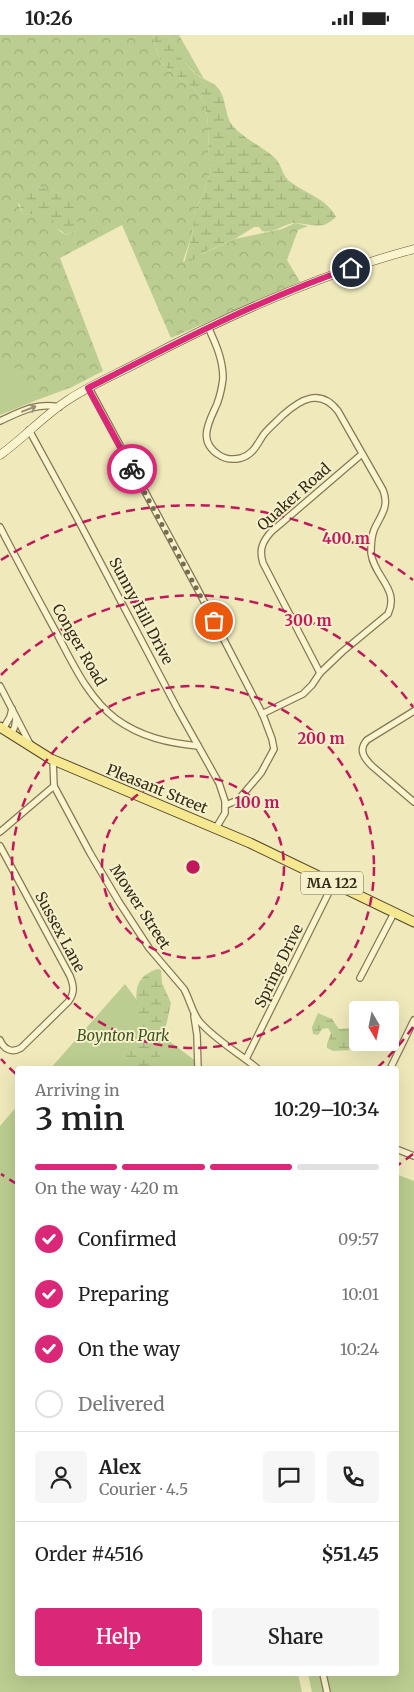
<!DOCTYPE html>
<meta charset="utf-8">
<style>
:root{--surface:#fff;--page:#f6f6f6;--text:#222;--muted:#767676;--line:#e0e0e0;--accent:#db2777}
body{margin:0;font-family:Merriweather,serif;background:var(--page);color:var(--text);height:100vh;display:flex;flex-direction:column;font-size:19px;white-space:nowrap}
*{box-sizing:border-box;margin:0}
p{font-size:16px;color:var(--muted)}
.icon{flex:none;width:28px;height:28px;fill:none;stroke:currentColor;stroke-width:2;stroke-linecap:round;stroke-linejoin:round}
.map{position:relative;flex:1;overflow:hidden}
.drawer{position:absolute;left:15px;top:1031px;width:384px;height:610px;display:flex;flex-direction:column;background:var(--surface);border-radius:5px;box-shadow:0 5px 20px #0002}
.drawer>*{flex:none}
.needle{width:32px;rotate:171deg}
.buttons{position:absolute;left:349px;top:966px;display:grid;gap:10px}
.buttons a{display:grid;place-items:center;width:50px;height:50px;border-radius:5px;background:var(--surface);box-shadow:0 5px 20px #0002;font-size:25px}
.pin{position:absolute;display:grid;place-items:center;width:42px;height:42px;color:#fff;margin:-21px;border:2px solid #fff;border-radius:50%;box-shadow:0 1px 5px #0007}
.courier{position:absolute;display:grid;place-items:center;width:50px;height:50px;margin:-25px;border:4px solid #db2777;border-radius:50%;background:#fff;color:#222;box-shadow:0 1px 6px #0007}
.summary em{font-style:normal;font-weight:600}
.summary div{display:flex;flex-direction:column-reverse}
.summary{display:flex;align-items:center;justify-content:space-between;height:85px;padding:0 20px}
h1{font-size:32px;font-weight:600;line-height:38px}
.bar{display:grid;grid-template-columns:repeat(4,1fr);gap:8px 5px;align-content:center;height:60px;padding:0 20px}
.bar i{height:6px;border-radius:4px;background:var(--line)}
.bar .current{background:var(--accent)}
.bar p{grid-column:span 4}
.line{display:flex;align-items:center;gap:12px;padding:0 20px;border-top:1px solid var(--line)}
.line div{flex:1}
.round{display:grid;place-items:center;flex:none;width:52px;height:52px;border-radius:5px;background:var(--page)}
ol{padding:0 20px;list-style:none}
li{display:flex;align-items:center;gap:15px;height:55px}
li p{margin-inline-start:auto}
li .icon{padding:5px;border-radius:50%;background:var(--accent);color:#fff;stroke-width:4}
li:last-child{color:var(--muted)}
li i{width:28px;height:28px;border:2px solid var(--line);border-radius:50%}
.primary-button{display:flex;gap:10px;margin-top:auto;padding:10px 20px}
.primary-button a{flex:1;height:58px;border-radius:5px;background:var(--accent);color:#fff;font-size:20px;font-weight:600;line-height:58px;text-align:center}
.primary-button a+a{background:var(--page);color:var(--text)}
.status{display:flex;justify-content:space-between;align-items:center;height:35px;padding:0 25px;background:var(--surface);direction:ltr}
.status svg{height:14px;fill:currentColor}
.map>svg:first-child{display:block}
.green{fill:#bbcd90}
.forest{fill:url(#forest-crowns);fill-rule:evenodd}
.wetland{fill:url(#wetland-marsh)}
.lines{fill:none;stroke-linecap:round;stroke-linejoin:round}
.street-casing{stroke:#877855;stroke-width:8}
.secondary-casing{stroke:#685938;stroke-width:9}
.primary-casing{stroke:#54452a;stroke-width:11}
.street{stroke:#faf5cf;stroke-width:5.5}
.secondary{stroke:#faf5cf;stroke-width:8}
.primary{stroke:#f5e890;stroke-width:9}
.oneway{stroke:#989074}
.done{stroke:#766e52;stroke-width:5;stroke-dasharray:0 9}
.route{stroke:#db2777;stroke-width:6}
.ring{fill:none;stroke:#c2185b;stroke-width:2.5;stroke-dasharray:9 6}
.labels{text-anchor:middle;stroke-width:4;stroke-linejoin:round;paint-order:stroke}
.shield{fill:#f6f1cb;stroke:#6f674f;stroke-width:1}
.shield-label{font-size:14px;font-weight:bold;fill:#352c1a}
.street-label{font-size:15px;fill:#352c1a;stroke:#f6f1cb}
.park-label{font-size:15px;font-style:italic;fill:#3d5320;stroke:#f6f1cb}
.centre{fill:#c2185b;stroke:#f6f1cb;stroke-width:2.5}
.ring-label{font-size:15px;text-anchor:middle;font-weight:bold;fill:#c2185b;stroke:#f6f1cb;stroke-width:4;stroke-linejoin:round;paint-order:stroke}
</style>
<div class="status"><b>10:26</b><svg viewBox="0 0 49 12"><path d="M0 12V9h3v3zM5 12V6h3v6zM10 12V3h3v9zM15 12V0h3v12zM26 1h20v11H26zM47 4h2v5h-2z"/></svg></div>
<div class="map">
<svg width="414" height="1657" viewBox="0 0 414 1657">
<defs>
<pattern id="forest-crowns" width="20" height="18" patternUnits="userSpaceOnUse" patternTransform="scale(1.25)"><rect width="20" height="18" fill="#bbcd90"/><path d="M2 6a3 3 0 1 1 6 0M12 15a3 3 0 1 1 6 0" fill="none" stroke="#a1b07c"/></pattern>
<pattern id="wetland-marsh" width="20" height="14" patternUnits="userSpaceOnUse" patternTransform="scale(1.25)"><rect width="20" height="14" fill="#bbcd90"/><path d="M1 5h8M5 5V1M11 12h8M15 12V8" fill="none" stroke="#a1b07c"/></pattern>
</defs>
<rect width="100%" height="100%" fill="#efe9bb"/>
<!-- green -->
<g class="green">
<polygon points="9,300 37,365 0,380 0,303"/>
<polygon points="125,949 164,1002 206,1034 50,1034"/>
<polygon points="17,1071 18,1639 298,1639 302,1657 0,1657 0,1091"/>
<polygon points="396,1139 414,1146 414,1657 312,1657 308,1639 396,1639"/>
</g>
<!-- forest -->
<g class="forest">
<path d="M0,0H153C156,11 157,24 166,32C178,44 195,49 203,66C209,80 208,98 209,113L208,116L211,132L204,159L195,174L192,200L183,226L184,227L235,204L282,194L295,188L308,191L298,195L287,225L300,247L171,303L122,190L60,223L103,336L72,352L37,365L15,332L0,323ZM38,151C57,160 72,156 76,181C77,186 78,191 76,196L65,200L57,194L54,184L49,179L39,177L27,180L22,178L18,169Z"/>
<path d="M167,0H179L204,44C187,34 176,17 167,0Z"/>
</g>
<!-- wetland -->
<g class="wetland">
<path d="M153,0H167C176,15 185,32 200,42C205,45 212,47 216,51C227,61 224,79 232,90C244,104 261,111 274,122C281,128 282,139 288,145C303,158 327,163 336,182C332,185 328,189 323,190C313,192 305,188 295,188C284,188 275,199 262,196L259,192H254L235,204L205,217L191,226L184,228L192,200L195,174L204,159L211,132L208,117L209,113C208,98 209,80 203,66C195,49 178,44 166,32C157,24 156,11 153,0Z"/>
<path d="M27,151H38L69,162L74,170L78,189L76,196L64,200L63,197L57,194C51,175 44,176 27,180L22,178L17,161Z"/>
<path d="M158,934L161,935L162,948L171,968L158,1028C150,1035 132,1031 122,1028L119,1024C128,1015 134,1007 136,994C141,969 125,944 158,934Z"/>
<polygon points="318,978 332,984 339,994 357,993 356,1002 349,1015 333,1016 327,1013 327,1009 331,998 328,993 322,994 318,1000 313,999 312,992"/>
</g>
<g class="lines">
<defs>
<g id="street">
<path d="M208,292C216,309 223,325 223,343C222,352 220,361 217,369C209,387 197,406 219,420C225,424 233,425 241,423C254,419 257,409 264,399C270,392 277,386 283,380C301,364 320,353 338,376L383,455C390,472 380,481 374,495C371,503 371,511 371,518C374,542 400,554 388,579L342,617L320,638L312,650L303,659L262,679"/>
<polyline points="89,353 196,551 263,680 272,704 274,714 261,738 238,765 226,770"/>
<path d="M0,386C20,377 37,367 59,372"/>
<polyline points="29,395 76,481 177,673 219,748 225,766 225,778 216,793"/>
<path d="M0,492C18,527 37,562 56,597C72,627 88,663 116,684C141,702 168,708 198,711"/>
<path d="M320,638L263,528C259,515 262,507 271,497L362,419"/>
<polyline points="0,651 30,709"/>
<path d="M414,676L367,705C358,715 364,723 372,731L414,767"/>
<polyline points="3,694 10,682 12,674"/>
<polyline points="11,700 15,691 16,683"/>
<path d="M53,725L54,751L90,818L119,867L149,913L184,954C190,965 192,977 199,986C215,1005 239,1018 258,1034"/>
<polyline points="0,797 54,751"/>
<path d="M0,811L70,941C74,951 75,958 68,967L21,1013C12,1018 4,1015 0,1005"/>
<polyline points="360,943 394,878"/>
<polyline points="194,981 197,1000 198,1034"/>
<polyline points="246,1024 333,849"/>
<polyline points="390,1034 414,985"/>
<polyline points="396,1114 414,1121"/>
<polyline points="323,1639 327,1657"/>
</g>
<path id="secondary" d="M0,420C24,403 43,381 68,365C92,349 119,338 145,324C231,279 320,239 414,214"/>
<polyline id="primary" points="0,692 51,724 250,808 414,887"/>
</defs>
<!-- street casing -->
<use href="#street" class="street-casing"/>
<!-- secondary casing -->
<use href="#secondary" class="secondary-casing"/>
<!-- primary casing -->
<use href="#primary" class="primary-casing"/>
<!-- street -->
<use href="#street" class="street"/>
<!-- secondary -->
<use href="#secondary" class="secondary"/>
<!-- primary -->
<use href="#primary" class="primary"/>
</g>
<!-- one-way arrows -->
<defs><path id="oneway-shaft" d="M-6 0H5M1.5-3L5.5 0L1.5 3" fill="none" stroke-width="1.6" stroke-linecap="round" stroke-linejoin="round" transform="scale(1.25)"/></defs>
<use class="oneway" href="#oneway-shaft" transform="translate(29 374) rotate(-21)"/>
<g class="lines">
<!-- done -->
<polyline class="done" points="132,434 214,586"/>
<!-- route -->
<path class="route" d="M132,434L88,353C174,309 260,264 351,233"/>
</g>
<!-- distance rings -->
<g class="ring">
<circle cx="193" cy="832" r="91"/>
<circle cx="193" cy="832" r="181"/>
<path d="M413 992A272 272 0 0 1 377 1033M16 1039A272 272 0 0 1 1 1024M1 640A272 272 0 0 1 413 672"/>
<path d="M413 1119A362 362 0 0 1 398 1130M17 1149A362 362 0 0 1 1 1139M1 525A362 362 0 0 1 413 545"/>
</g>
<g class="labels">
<!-- shield labels -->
<rect class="shield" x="301" y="836.5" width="62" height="23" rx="4"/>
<g class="shield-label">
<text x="332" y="853">MA 122</text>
</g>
<!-- street labels -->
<g class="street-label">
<text transform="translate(294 462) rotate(-42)" y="5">Quaker Road</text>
<text transform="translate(141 576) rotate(62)" y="5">Sunny Hill Drive</text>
<text transform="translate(79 610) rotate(60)" y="5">Conger Road</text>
<text transform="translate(157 754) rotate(22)" y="5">Pleasant Street</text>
<text transform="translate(140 872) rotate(57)" y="5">Mower Street</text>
<text transform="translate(60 897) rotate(62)" y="5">Sussex Lane</text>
<text transform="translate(279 931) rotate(-64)" y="5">Spring Drive</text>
</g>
<!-- park labels -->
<g class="park-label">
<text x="123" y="1006">Boynton Park</text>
</g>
</g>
<circle cx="193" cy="832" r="8" class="centre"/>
<g class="ring-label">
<text x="346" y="509">400 m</text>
<text x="308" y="591">300 m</text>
<text x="321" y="709">200 m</text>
<text x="257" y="773">100 m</text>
</g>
</svg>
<div class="buttons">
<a><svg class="needle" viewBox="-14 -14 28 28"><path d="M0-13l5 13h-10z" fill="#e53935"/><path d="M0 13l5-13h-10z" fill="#767676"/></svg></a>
</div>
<div class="pin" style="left:214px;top:586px;background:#ea580c"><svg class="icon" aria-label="bag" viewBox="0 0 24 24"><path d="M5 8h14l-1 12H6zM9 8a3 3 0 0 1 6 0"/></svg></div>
<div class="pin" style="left:351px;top:233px;background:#1f2937"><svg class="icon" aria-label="home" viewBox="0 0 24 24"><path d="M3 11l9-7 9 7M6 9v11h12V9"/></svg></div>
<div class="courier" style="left:132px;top:434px"><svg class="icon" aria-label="bike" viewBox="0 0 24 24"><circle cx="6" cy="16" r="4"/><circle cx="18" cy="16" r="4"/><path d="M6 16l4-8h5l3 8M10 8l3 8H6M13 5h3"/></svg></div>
<section class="drawer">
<div class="summary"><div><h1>3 min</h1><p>Arriving in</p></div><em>10:29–10:34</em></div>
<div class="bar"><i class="current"></i><i class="current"></i><i class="current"></i><i></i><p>On the way · 420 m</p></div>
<ol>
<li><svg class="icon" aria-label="check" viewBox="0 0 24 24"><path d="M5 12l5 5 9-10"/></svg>Confirmed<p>09:57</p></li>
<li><svg class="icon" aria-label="check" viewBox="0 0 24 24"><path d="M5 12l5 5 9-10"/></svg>Preparing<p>10:01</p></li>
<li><svg class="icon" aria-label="check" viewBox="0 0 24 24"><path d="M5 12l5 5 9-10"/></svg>On the way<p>10:24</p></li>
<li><i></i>Delivered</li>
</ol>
<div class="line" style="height:90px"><a class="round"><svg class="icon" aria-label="person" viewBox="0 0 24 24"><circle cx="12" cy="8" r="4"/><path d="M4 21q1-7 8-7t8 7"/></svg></a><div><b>Alex</b><p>Courier · 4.5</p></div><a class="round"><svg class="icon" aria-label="chat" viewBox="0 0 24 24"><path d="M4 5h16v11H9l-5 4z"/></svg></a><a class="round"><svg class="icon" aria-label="phone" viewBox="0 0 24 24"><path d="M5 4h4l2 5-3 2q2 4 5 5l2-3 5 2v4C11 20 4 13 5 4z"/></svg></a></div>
<div class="line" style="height:65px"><div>Order #4516</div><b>$51.45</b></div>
<div class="primary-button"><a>Help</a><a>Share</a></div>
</section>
</div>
